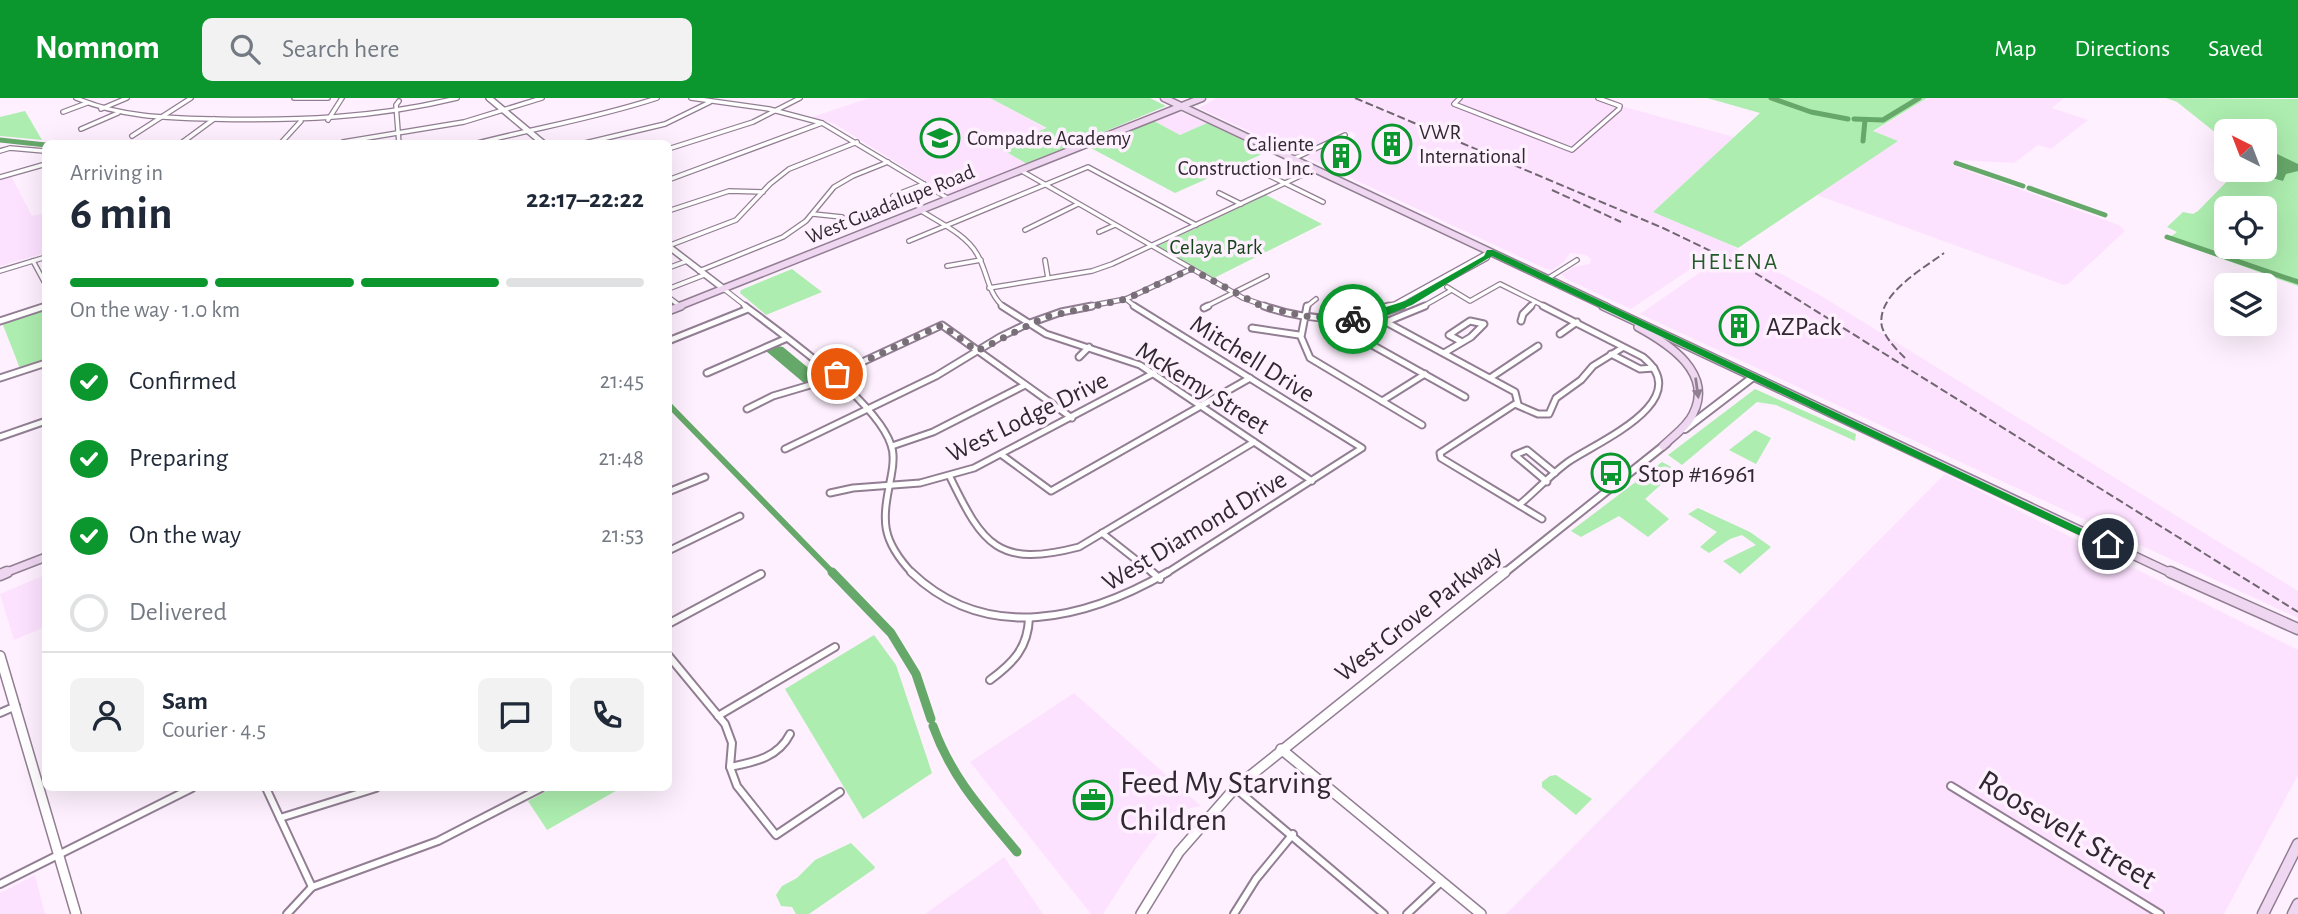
<!DOCTYPE html>
<meta charset="utf-8">
<style>
:root{--surface:#fff;--page:#f2f2f3;--text:#1f2937;--muted:#747a83;--line:#e0e1e3;--accent:#0b972d}
body{margin:0;font-family:"Alegreya Sans",sans-serif;background:var(--page);color:var(--text);height:100vh;display:flex;flex-direction:column;font-size:26px;white-space:nowrap}
*{box-sizing:border-box;margin:0}
p{font-size:23px;color:var(--muted)}
.icon{flex:none;width:38px;height:38px;fill:none;stroke:currentColor;stroke-width:2;stroke-linecap:round;stroke-linejoin:round}
.map{position:relative;flex:1;overflow:hidden}
.panel{position:absolute;left:42px;top:42px;width:630px;height:651px;display:flex;flex-direction:column;background:var(--surface);border-radius:10px;box-shadow:0 7px 28px #0002}
.panel>*{flex:none}
.needle{width:46px;rotate:318deg}
.buttons{position:absolute;left:2214px;top:21px;display:grid;gap:14px}
.buttons a{display:grid;place-items:center;width:63px;height:63px;border-radius:10px;background:var(--surface);box-shadow:0 7px 28px #0002;font-size:35px}
.pin{position:absolute;display:grid;place-items:center;width:60px;height:60px;color:#fff;margin:-30px;border:4px solid #fff;border-radius:50%;box-shadow:0 2px 7px #0007}
.courier{position:absolute;display:grid;place-items:center;width:70px;height:70px;margin:-35px;border:5px solid #0b972d;border-radius:50%;background:#fff;color:#222;box-shadow:0 2px 9px #0007}
.summary em{font-style:normal;font-weight:700}
.summary div{display:flex;flex-direction:column-reverse}
.summary{display:flex;align-items:center;justify-content:space-between;height:119px;padding:0 28px}
h1{font-size:46px;font-weight:700;line-height:52px}
.bar{display:grid;grid-template-columns:repeat(4,1fr);gap:10px 7px;align-content:center;height:84px;padding:0 28px}
.bar i{height:9px;border-radius:5px;background:var(--line)}
.bar .selected{background:var(--accent)}
.bar p{grid-column:span 4}
.line{display:flex;align-items:center;gap:18px;padding:0 28px;border-top:2px solid var(--line)}
.line div{flex:1}
.round{display:grid;place-items:center;flex:none;width:74px;height:74px;border-radius:10px;background:var(--page)}
ol{padding:0 28px;list-style:none}
li{display:flex;align-items:center;gap:21px;height:77px}
li p{margin-inline-start:auto}
li .icon{padding:7px;border-radius:50%;background:var(--accent);color:#fff;stroke-width:4}
li:last-child{color:var(--muted)}
li i{width:38px;height:38px;border:4px solid var(--line);border-radius:50%}
header{display:flex;align-items:center;gap:42px;box-sizing:border-box;height:98px;padding:0 35px;background:var(--accent);color:#fff}
header strong{font-size:33px}
nav{display:flex;gap:38px;margin-inline-start:auto;font-size:24px}
.search{width:490px;height:63px;background:var(--page);display:flex;align-items:center;gap:18px;box-sizing:border-box;padding:0 24px;border-radius:10px;color:var(--muted);font-size:26px}
.map>svg:first-child{display:block}
.built{fill:#fde2ff}
.green{fill:#adedaf;fill-rule:evenodd}
.water{fill:#66a869}
.lines{fill:none;stroke-linecap:round;stroke-linejoin:round}
.canal-far2{stroke:#66a869;stroke-width:5}
.canal-far1{stroke:#66a869;stroke-width:6}
.canal{stroke:#66a869;stroke-width:9}
.minor-far2-casing{stroke:#927e93;stroke-width:6}
.minor-far1-casing{stroke:#927e93;stroke-width:9}
.minor-casing{stroke:#927e93;stroke-width:10}
.tertiary-far2-casing{stroke:#927e93;stroke-width:8}
.tertiary-far1-casing{stroke:#927e93;stroke-width:10}
.tertiary-casing{stroke:#927e93;stroke-width:12}
.secondary-far2-casing{stroke:#927e93;stroke-width:9}
.secondary-far1-casing{stroke:#927e93;stroke-width:10}
.secondary-casing{stroke:#927e93;stroke-width:13}
.minor-far2{stroke:#fff;stroke-width:3.5}
.minor-far1{stroke:#fff;stroke-width:5}
.minor{stroke:#fff;stroke-width:6}
.tertiary-far2{stroke:#fff;stroke-width:5}
.tertiary-far1{stroke:#fff;stroke-width:6}
.tertiary{stroke:#fff;stroke-width:9}
.secondary-far2{stroke:#efd6f1;stroke-width:6}
.secondary-far1{stroke:#efd6f1;stroke-width:7}
.secondary{stroke:#efd6f1;stroke-width:10}
.rail{stroke:#706670;stroke-width:2;stroke-dasharray:8 3.5;stroke-linecap:butt}
.oneway{fill:#908091}
.route{fill:#0b972d}
.done{stroke:#796f79;stroke-width:7;stroke-dasharray:0 12.6}
.labels{text-anchor:middle;stroke-width:7;stroke-linejoin:round;paint-order:stroke}
.far-poi-label{font-size:21px;fill:#312931;stroke:#fef0fe;text-anchor:start}
.far-street-label{font-size:21px;fill:#312931;stroke:#fef0fe}
.far-park-label{font-size:21px;fill:#144319;stroke:#fef0fe}
.far-neighbourhood-label{font-size:23px;letter-spacing:2px;fill:#225a28;stroke:#fef0fe}
.poi-label{font-size:26px;fill:#312931;stroke:#fef0fe;text-anchor:start}
.street-label{font-size:26px;fill:#312931;stroke:#fef0fe}
.near-poi-label{font-size:32px;fill:#312931;stroke:#fef0fe;text-anchor:start}
.near-street-label{font-size:32px;fill:#312931;stroke:#fef0fe}
</style>
<header>
<strong>Nomnom</strong>
<div class="search"><svg class="icon" aria-label="search" viewBox="0 0 24 24"><circle cx="10" cy="10" r="6"/><path d="M15 15l6 6"/></svg>Search here</div>
<nav><a>Map</a><a>Directions</a><a>Saved</a></nav>
</header>
<div class="map">
<svg width="2298" height="816" viewBox="0 0 2298 816">
<rect width="100%" height="100%" fill="#fef0fe"/>
<!-- built -->
<g class="built">
<polygon points="869,0 990,0 1048,31 999,49 1027,66 950,96 945,95 835,26 812,19"/>
<polygon points="1217,0 1592,0 1734,39 1654,113 1728,146 1823,199 2298,493 2298,520 1640,216 1712,166 1704,162 1631,211 1564,180 1562,176 1574,169 1590,166 1591,161 1586,157 1570,155 1564,164 1552,172 1546,171 1308,60 1308,58 1339,43 1353,41 1356,37 1352,34 1338,33 1332,39 1300,54 1294,54 1199,10"/>
<polygon points="1927,0 2064,0 2052,10 2088,22 2051,51 2038,47 2014,65 1958,62 1952,67 2119,127 2125,133 2068,186 2064,187 1817,97 1897,43 1873,34"/>
<polygon points="1181,14 1207,25 1180,37 1154,23"/>
<polygon points="11,78 32,118 45,115 45,155 0,168 0,81"/>
<polygon points="1945,376 2298,552 2298,677 2224,816 1506,816"/>
<polygon points="45,477 45,529 14,542 0,496"/>
<polygon points="1074,595 1201,708 1174,714 1135,766 1103,816 1091,816 970,664"/>
<polygon points="1004,759 1043,816 925,816"/>
<polygon points="35,777 45,816 0,816 0,795"/>
</g>
<!-- green -->
<g class="green">
<polygon points="990,0 1150,0 1166,8 1027,66 998,49 1047,30"/>
<polygon points="1707,0 1927,0 1873,33 1898,43 1738,150 1653,114 1760,15"/>
<path d="M2166,0L2298,1V188L2167,141L2177,134L2167,129L2183,114L2193,116L2198,113L2238,72H2264V33H2226V43L2177,4ZM2226,110H2264V149H2226Z"/>
<polygon points="25,13 42,42 0,38 0,19"/>
<polygon points="1154,23 1180,37 1207,25 1267,54 1175,95 1089,49"/>
<polygon points="1266,97 1322,126 1214,180 1158,148"/>
<polygon points="792,171 822,194 766,217 740,195 741,192"/>
<polygon points="45,208 45,265 21,273 1,222"/>
<polygon points="1755,291 1856,336 1855,343 1776,307 1757,304 1682,367 1668,357"/>
<polygon points="1755,332 1771,340 1756,366 1729,352"/>
<polygon points="1662,364 1677,372 1645,401 1669,421 1648,439 1619,418 1581,439 1571,433"/>
<polygon points="1698,410 1750,434 1771,449 1740,476 1723,463 1756,447 1742,437 1730,441 1709,455 1700,449 1717,434 1688,416"/>
<polygon points="874,537 896,567 932,675 863,721 785,591"/>
<polygon points="1556,677 1592,701 1576,717 1542,689 1542,684 1550,678"/>
<polygon points="552,690 621,690 547,732 528,703"/>
<polygon points="851,745 875,769 874,771 809,816 796,816 792,809 781,808 776,797 782,788 797,780 815,762"/>
</g>
<!-- water -->
<g class="water">
<polygon points="2269,52 2298,66 2298,73 2286,76 2283,83 2269,79 2266,70"/>
<polygon points="778,248 783,249 818,278 816,280 804,285 766,253"/>
</g>
<g class="lines">
<!-- canal-far2 -->
<g class="canal-far2">
<polyline points="1771,0 1811,14 1848,21"/>
<polyline points="1854,21 1883,22 1919,0"/>
<polyline points="0,42 46,47"/>
<polyline points="1863,43 1865,22"/>
<polyline points="1956,65 2023,88"/>
<polyline points="2029,90 2105,117"/>
<polyline points="2167,139 2298,184"/>
</g>
<!-- canal-far1 -->
<polyline class="canal-far1" points="668,306 834,476"/>
<!-- canal -->
<g class="canal">
<polyline points="832,474 891,535 916,576 931,621"/>
<path d="M933,628C952,680 981,711 1017,754"/>
</g>
<defs>
<g id="minor-far2">
<path d="M76,0C120,19 165,20 212,21C296,23 376,20 457,0"/>
<polyline points="294,0 328,0"/>
<polyline points="691,0 769,11 822,25 949,101"/>
<polyline points="1460,0 1454,6 1572,52 1619,11 1620,8 1598,0"/>
<polyline points="399,3 396,7 399,46"/>
<polyline points="101,11 127,0"/>
<polyline points="63,14 87,5"/>
<polyline points="328,22 342,0"/>
<polyline points="81,31 118,15"/>
<polyline points="132,38 191,0"/>
<polyline points="343,44 464,24 542,0"/>
<polyline points="180,46 214,21"/>
<polyline points="280,46 301,23"/>
<path d="M474,46C535,30 597,20 657,0"/>
<polyline points="581,46 665,26 710,4"/>
<polyline points="668,51 753,24 800,0"/>
<polyline points="0,53 10,50 44,53 46,56"/>
<polyline points="1293,61 1345,37"/>
<polyline points="1020,72 1243,200 1269,209"/>
<polyline points="1264,75 1323,104"/>
<polyline points="0,79 46,66"/>
<polyline points="668,82 822,25"/>
<polyline points="1219,95 1241,106"/>
<polyline points="893,98 924,86"/>
<path d="M920,112C938,124 966,136 977,156C988,174 987,195 1004,209"/>
<polyline points="668,113 729,93 763,94"/>
<polyline points="813,116 842,119"/>
<polyline points="1025,132 1078,106"/>
<polyline points="1099,134 1115,127"/>
<polyline points="909,143 1088,69 1196,127"/>
<polyline points="668,148 736,122 770,86 789,71 857,44"/>
<polyline points="1045,162 1048,180"/>
<polyline points="33,163 46,187"/>
<polyline points="947,168 981,162"/>
<polyline points="668,170 687,163"/>
<polyline points="0,173 46,159"/>
<polyline points="699,173 783,139 806,123 834,89 853,78 888,64"/>
<polyline points="1547,181 1577,162"/>
<polyline points="1447,189 1470,203 1500,186 1546,209"/>
<polyline points="989,190 1092,173 1112,166 1315,71"/>
<polyline points="668,191 704,177"/>
<polyline points="724,191 747,209"/>
<polyline points="668,199 680,208"/>
<polyline points="1126,201 1136,209"/>
<polyline points="41,209 46,208"/>
<polyline points="1084,209 1126,201 1191,171"/>
<polyline points="1205,209 1267,178"/>
<polyline points="1306,209 1316,201"/>
<polyline points="1382,209 1395,206 1489,154"/>
<polyline points="1398,209 1487,160 1490,154"/>
<polyline points="1422,209 1450,193"/>
<polyline points="1530,209 1535,204"/>
</g>
<g id="minor-far1">
<path d="M745,208C783,237 877,303 891,347C895,357 893,369 891,379C882,423 880,441 913,476"/>
<polyline points="1002,208 1046,236 1140,267 1312,383"/>
<polyline points="1134,208 1362,350 1165,476"/>
<path d="M1264,208C1308,224 1359,225 1402,208"/>
<polyline points="1307,208 1301,239 1310,260 1422,327"/>
<polyline points="1425,208 1386,224 1515,294 1518,306"/>
<polyline points="1204,210 1208,208"/>
<polyline points="1347,219 1389,208"/>
<polyline points="1344,220 1351,232 1365,243 1465,299"/>
<polyline points="0,223 46,208"/>
<polyline points="1521,223 1523,216 1531,208"/>
<polyline points="1252,230 1299,237"/>
<polyline points="1560,236 1577,224"/>
<polyline points="668,243 748,211"/>
<polyline points="1444,255 1471,239 1484,226 1470,223 1449,237 1462,244"/>
<polyline points="1611,256 1640,271 1654,270"/>
<polyline points="1079,259 1089,249"/>
<polyline points="707,275 785,241"/>
<polyline points="0,280 46,265"/>
<polyline points="1490,280 1538,248"/>
<polyline points="1382,303 1425,276"/>
<polyline points="747,311 773,298 817,285 942,227 1072,320"/>
<polyline points="0,339 46,323"/>
<polyline points="892,348 933,334 1025,287"/>
<polyline points="785,351 936,278 1000,239 1027,226 1061,214 1092,208"/>
<polyline points="1002,357 1051,393 1250,280"/>
<path d="M950,379C983,447 998,470 1079,449L1254,344"/>
<polyline points="1547,384 1515,357 1527,352 1555,375"/>
<polyline points="668,394 705,379"/>
<polyline points="830,395 853,390 920,385 974,370 1154,275"/>
<path d="M1519,407C1536,393 1550,377 1568,364C1597,344 1697,303 1643,259L1543,208"/>
<polyline points="1542,421 1441,360 1440,355 1515,306 1538,316 1549,316 1556,300 1581,282 1593,268 1622,250"/>
<polyline points="1102,435 1154,476"/>
<polyline points="668,453 740,418"/>
</g>
<g id="minor">
<path d="M911,474C987,547 1087,521 1168,474"/>
<polyline points="1152,474 1160,481"/>
<polyline points="668,526 761,476"/>
<polyline points="668,557 725,626 732,645 730,669 737,688 776,737 840,694"/>
<path d="M990,582C1013,565 1028,550 1029,520"/>
<polyline points="0,615 16,608"/>
<polyline points="718,618 835,549"/>
<path d="M730,669C754,664 778,660 790,636"/>
<polyline points="1951,688 2160,816"/>
<polyline points="266,690 312,789"/>
<polyline points="1235,690 1384,816"/>
<polyline points="280,720 376,690"/>
<polyline points="0,786 192,690"/>
<polyline points="287,816 312,789 438,743 541,690"/>
<polyline points="1234,816 1256,781 1293,736"/>
<polyline points="1407,816 1441,784"/>
</g>
<g id="tertiary-far2">
<polyline points="489,0 544,46"/>
<polyline points="668,148 724,191"/>
</g>
<g id="tertiary-far1">
<polyline points="1685,331 1753,279"/>
<polyline points="1503,476 1667,345"/>
</g>
<g id="tertiary">
<polyline points="0,558 76,816"/>
<polyline points="1281,651 1481,816"/>
<polyline points="1141,816 1179,754 1235,690 1505,474"/>
</g>
<g id="secondary-far2">
<polyline points="1164,0 1607,209"/>
<polyline points="677,209 1202,0"/>
</g>
<g id="secondary-far1">
<polyline points="1603,208 2173,476"/>
<polyline points="668,213 681,208"/>
<path d="M1638,229C1669,246 1714,275 1693,316C1687,329 1673,338 1663,348"/>
<polyline points="2,476 46,459"/>
</g>
<g id="secondary">
<polyline points="2170,474 2298,531"/>
<polyline points="0,477 7,474"/>
<polyline points="2263,816 2298,746"/>
<polyline points="2293,816 2298,806"/>
</g>
</defs>
<!-- minor-far2 casing -->
<use href="#minor-far2" class="minor-far2-casing"/>
<!-- minor-far1 casing -->
<use href="#minor-far1" class="minor-far1-casing"/>
<!-- minor casing -->
<use href="#minor" class="minor-casing"/>
<!-- tertiary-far2 casing -->
<use href="#tertiary-far2" class="tertiary-far2-casing"/>
<!-- tertiary-far1 casing -->
<use href="#tertiary-far1" class="tertiary-far1-casing"/>
<!-- tertiary casing -->
<use href="#tertiary" class="tertiary-casing"/>
<!-- secondary-far2 casing -->
<use href="#secondary-far2" class="secondary-far2-casing"/>
<!-- secondary-far1 casing -->
<use href="#secondary-far1" class="secondary-far1-casing"/>
<!-- secondary casing -->
<use href="#secondary" class="secondary-casing"/>
<!-- minor-far2 -->
<use href="#minor-far2" class="minor-far2"/>
<!-- minor-far1 -->
<use href="#minor-far1" class="minor-far1"/>
<!-- minor -->
<use href="#minor" class="minor"/>
<!-- tertiary-far2 -->
<use href="#tertiary-far2" class="tertiary-far2"/>
<!-- tertiary-far1 -->
<use href="#tertiary-far1" class="tertiary-far1"/>
<!-- tertiary -->
<use href="#tertiary" class="tertiary"/>
<!-- secondary-far2 -->
<use href="#secondary-far2" class="secondary-far2"/>
<!-- secondary-far1 -->
<use href="#secondary-far1" class="secondary-far1"/>
<!-- secondary -->
<use href="#secondary" class="secondary"/>
<!-- rail -->
<g class="rail">
<polyline points="1355,0 1663,130 1752,173 2298,514"/>
<polyline points="1552,92 1621,124"/>
<path d="M1905,260C1896,251 1886,241 1882,229C1875,197 1923,171 1944,155"/>
</g>
</g>
<!-- one-way arrows -->
<defs><path id="oneway-solid" d="M-6-.8H1V-3.2L6.5 0L1 3.2V.8H-6Z" transform="scale(1.75)"/></defs>
<use class="oneway" href="#oneway-solid" transform="translate(1697 290) rotate(82)"/>
<!-- route -->
<polygon class="route" points="1487,152 1493,152 2114,446 2112,449 2104,449 1492,158 1412,207 1385,218 1353,224 1348,221 1405,203 1484,158"/>
<g class="lines">
<!-- done -->
<polyline class="done" points="837,276 942,227 977,253 1045,219 1126,201 1191,171 1263,209 1304,218 1353,221"/>
</g>
<!-- icons -->
<defs>
<symbol id="school-ring" viewBox="-11 -11 22 22"><circle r="9.5" fill="#fef0fe" stroke="#0b972d" stroke-width="1.5"/><path d="M0-5L7-2L0 1L-7-2ZM-4 1L0 2.5L4 1V4Q0 6-4 4Z" fill="#0b972d"/></symbol>
<symbol id="building-ring" viewBox="-11 -11 22 22"><circle r="9.5" fill="#fef0fe" stroke="#0b972d" stroke-width="1.5"/><path d="M-4-6H4V6H1V3H-1V6H-4ZM-2.5-4.3h1.7v1.8h-1.7ZM.8-4.3h1.7v1.8H.8ZM-2.5-1h1.7V.8h-1.7ZM.8-1h1.7V.8H.8Z" fill="#0b972d"/></symbol>
<symbol id="bus-ring" viewBox="-11 -11 22 22"><circle r="9.5" fill="#fef0fe" stroke="#0b972d" stroke-width="1.5"/><path d="M-5-6H5V4H4V6H2V4H-2V6H-4V4H-5ZM-3.5-4V0h7V-4ZM-3.5 1.2v1.5H-2V1.2ZM2 1.2v1.5H3.5V1.2Z" fill="#0b972d"/></symbol>
<symbol id="office-ring" viewBox="-11 -11 22 22"><circle r="9.5" fill="#fef0fe" stroke="#0b972d" stroke-width="1.5"/><path d="M-6-3h4V-5.5h4V-3h4V5H-6ZM-1-4.5V-3h2v-1.5ZM-6 0V1H6V0Z" fill="#0b972d"/></symbol>
</defs>
<g fill-rule="evenodd">
<use href="#school-ring" x="918" y="18" width="44" height="44"/>
<use href="#building-ring" x="1370" y="24" width="44" height="44"/>
<use href="#building-ring" x="1319" y="36" width="44" height="44"/>
<use href="#building-ring" x="1717" y="206" width="44" height="44"/>
<use href="#bus-ring" x="1589" y="353" width="44" height="44"/>
<use href="#office-ring" x="1071" y="680" width="44" height="44"/>
</g>
<g class="labels">
<!-- far-poi labels -->
<g class="far-poi-label">
<text x="1419" y="41">VWR<tspan x="1419" dy="24">International</tspan></text>
<text x="967" y="47">Compadre Academy</text>
<text x="1314" y="53" text-anchor="end">Caliente<tspan x="1314" dy="24">Construction Inc.</tspan></text>
</g>
<!-- far-street labels -->
<g class="far-street-label">
<text transform="translate(890 106) rotate(-22)" y="7">West Guadalupe Road</text>
</g>
<!-- far-park labels -->
<g class="far-park-label">
<text x="1216" y="156">Celaya Park</text>
</g>
<!-- far-neighbourhood labels -->
<g class="far-neighbourhood-label">
<text x="1735" y="171">HELENA</text>
</g>
<!-- poi labels -->
<g class="poi-label">
<text x="1766" y="237">AZPack</text>
<text x="1638" y="384">Stop #16961</text>
</g>
<!-- street labels -->
<g class="street-label">
<text transform="translate(1253 260) rotate(32)" y="9">Mitchell Drive</text>
<text transform="translate(1203 289) rotate(32)" y="9">McKemy Street</text>
<text transform="translate(1027 318) rotate(-26)" y="9">West Lodge Drive</text>
<text transform="translate(1194 432) rotate(-31)" y="9">West Diamond Drive</text>
<text transform="translate(1418 515) rotate(-38)" y="9">West Grove Parkway</text>
</g>
<!-- near-poi labels -->
<g class="near-poi-label">
<text x="1120" y="695">Feed My Starving<tspan x="1120" dy="37">Children</tspan></text>
</g>
<!-- near-street labels -->
<g class="near-street-label">
<text transform="translate(2068 731) rotate(31)" y="11">Roosevelt Street</text>
</g>
</g>
</svg>
<div class="buttons">
<a><svg class="needle" viewBox="-14 -14 28 28"><path d="M0-13l5 13h-10z" fill="#e53935"/><path d="M0 13l5-13h-10z" fill="#747a83"/></svg></a>
<a><svg class="icon" aria-label="locate" viewBox="0 0 24 24"><circle cx="12" cy="12" r="6"/><path d="M12 2v4M12 18v4M2 12h4M18 12h4"/></svg></a>
<a><svg class="icon" aria-label="layers" viewBox="0 0 24 24"><path d="M12 4l9 5-9 5-9-5zM3 14l9 5 9-5"/></svg></a>
</div>
<div class="pin" style="left:837px;top:276px;background:#ea580c"><svg class="icon" aria-label="bag" viewBox="0 0 24 24"><path d="M5 8h14l-1 12H6zM9 8a3 3 0 0 1 6 0"/></svg></div>
<div class="pin" style="left:2108px;top:446px;background:#1f2937"><svg class="icon" aria-label="home" viewBox="0 0 24 24"><path d="M3 11l9-7 9 7M6 9v11h12V9"/></svg></div>
<div class="courier" style="left:1353px;top:221px"><svg class="icon" aria-label="bike" viewBox="0 0 24 24"><circle cx="6" cy="16" r="4"/><circle cx="18" cy="16" r="4"/><path d="M6 16l4-8h5l3 8M10 8l3 8H6M13 5h3"/></svg></div>
<section class="panel">
<div class="summary"><div><h1>6 min</h1><p>Arriving in</p></div><em>22:17–22:22</em></div>
<div class="bar"><i class="selected"></i><i class="selected"></i><i class="selected"></i><i></i><p>On the way · 1.0 km</p></div>
<ol>
<li><svg class="icon" aria-label="check" viewBox="0 0 24 24"><path d="M5 12l5 5 9-10"/></svg>Confirmed<p>21:45</p></li>
<li><svg class="icon" aria-label="check" viewBox="0 0 24 24"><path d="M5 12l5 5 9-10"/></svg>Preparing<p>21:48</p></li>
<li><svg class="icon" aria-label="check" viewBox="0 0 24 24"><path d="M5 12l5 5 9-10"/></svg>On the way<p>21:53</p></li>
<li><i></i>Delivered</li>
</ol>
<div class="line" style="height:126px"><a class="round"><svg class="icon" aria-label="person" viewBox="0 0 24 24"><circle cx="12" cy="8" r="4"/><path d="M4 21q1-7 8-7t8 7"/></svg></a><div><b>Sam</b><p>Courier · 4.5</p></div><a class="round"><svg class="icon" aria-label="chat" viewBox="0 0 24 24"><path d="M4 5h16v11H9l-5 4z"/></svg></a><a class="round"><svg class="icon" aria-label="phone" viewBox="0 0 24 24"><path d="M5 4h4l2 5-3 2q2 4 5 5l2-3 5 2v4C11 20 4 13 5 4z"/></svg></a></div>
</section>
</div>
